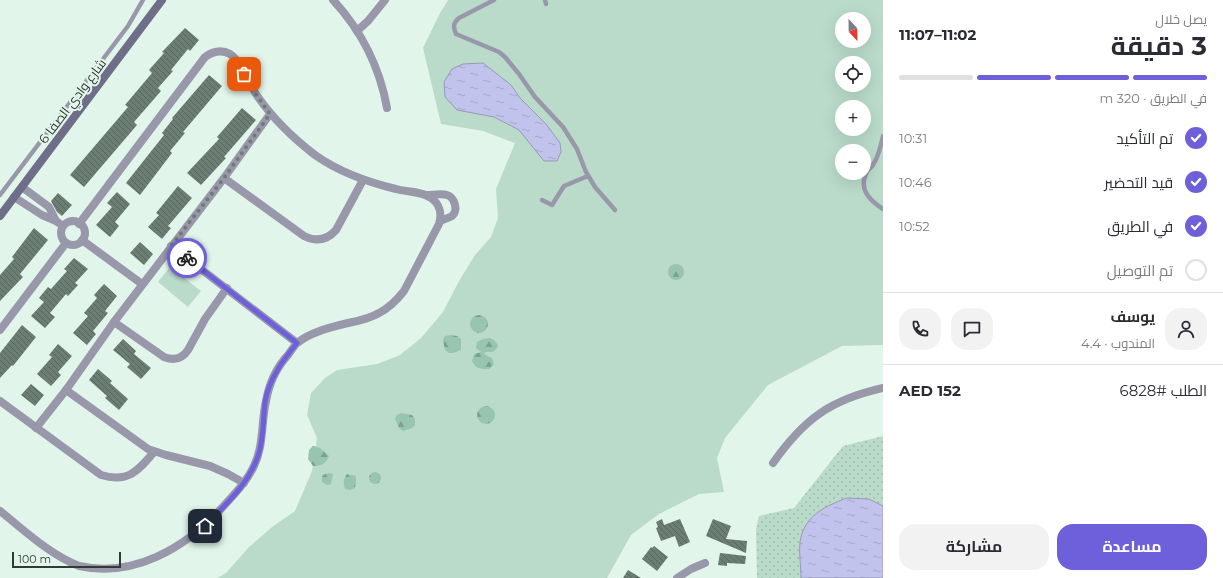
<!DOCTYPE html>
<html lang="ar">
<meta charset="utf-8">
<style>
:root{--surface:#fff;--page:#f2f2f3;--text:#2b2b33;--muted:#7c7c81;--line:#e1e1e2;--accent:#6e60da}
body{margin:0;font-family:Montserrat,Cairo,sans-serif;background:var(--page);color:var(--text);direction:rtl;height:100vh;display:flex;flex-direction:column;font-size:15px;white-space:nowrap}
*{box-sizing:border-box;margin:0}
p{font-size:13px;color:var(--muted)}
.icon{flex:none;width:22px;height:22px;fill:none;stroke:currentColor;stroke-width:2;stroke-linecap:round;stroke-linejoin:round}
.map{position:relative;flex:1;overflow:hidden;direction:ltr}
.side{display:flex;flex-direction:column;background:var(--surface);width:340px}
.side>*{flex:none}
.needle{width:26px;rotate:158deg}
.buttons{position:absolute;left:835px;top:12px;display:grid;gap:8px}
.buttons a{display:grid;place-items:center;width:36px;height:36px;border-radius:50%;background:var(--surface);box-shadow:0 4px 16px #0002;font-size:20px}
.scale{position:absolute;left:12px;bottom:10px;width:109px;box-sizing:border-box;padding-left:4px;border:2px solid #323a36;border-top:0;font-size:11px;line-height:14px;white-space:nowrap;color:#323a36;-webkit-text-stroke:3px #e2f5eb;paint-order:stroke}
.pin{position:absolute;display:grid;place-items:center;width:34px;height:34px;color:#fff;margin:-17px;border-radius:8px;box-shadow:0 2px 6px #0006}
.courier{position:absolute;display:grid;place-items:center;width:40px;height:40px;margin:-20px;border:3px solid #6e60da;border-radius:50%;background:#fff;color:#222;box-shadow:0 1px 5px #0007}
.overview em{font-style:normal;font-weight:700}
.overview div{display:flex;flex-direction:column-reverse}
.overview{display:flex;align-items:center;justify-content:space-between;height:68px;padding:0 16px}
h1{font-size:26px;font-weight:700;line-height:30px}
.bar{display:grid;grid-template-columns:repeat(4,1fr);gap:6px 4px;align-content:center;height:48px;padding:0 16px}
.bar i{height:5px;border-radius:3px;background:var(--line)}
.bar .on{background:var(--accent)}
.bar p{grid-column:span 4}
.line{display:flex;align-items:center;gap:10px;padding:0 16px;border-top:1px solid var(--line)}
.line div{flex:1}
.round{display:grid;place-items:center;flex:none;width:42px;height:42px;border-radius:16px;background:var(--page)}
ol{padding:0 16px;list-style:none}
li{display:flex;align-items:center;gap:12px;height:44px}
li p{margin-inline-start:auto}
li .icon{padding:4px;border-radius:50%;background:var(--accent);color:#fff;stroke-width:4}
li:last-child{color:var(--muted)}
li i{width:22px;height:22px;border:2px solid var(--line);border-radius:50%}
.button{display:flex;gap:8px;margin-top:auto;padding:8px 16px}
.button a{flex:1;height:46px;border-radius:16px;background:var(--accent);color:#fff;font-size:16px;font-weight:700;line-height:46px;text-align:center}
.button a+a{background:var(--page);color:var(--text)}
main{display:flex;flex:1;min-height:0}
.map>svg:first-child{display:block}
.green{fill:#badbca;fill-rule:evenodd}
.forest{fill:url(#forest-firs)}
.park{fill:url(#park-dots)}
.water{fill:url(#water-ripples);stroke:#979ab5}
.building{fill:url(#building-back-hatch)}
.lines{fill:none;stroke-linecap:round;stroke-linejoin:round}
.service{stroke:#9898aa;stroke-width:4.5}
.minor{stroke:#9898aa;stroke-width:8}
.secondary{stroke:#6e6e88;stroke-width:8}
.done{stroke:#707b75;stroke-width:4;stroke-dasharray:0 7.2}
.route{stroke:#6e60da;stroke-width:5}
.labels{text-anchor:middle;stroke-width:4;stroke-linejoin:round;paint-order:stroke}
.street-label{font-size:13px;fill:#323a36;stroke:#e2f5eb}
</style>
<main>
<section class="side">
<div class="overview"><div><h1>3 دقيقة</h1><p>يصل خلال</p></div><em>11:02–11:07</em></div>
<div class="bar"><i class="on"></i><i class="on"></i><i class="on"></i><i></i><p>في الطريق · 320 m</p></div>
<ol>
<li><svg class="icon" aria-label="check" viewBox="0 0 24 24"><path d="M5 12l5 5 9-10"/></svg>تم التأكيد<p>10:31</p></li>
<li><svg class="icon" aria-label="check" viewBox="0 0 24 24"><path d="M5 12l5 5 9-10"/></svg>قيد التحضير<p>10:46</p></li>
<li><svg class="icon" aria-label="check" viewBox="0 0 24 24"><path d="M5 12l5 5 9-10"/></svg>في الطريق<p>10:52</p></li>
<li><i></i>تم التوصيل</li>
</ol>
<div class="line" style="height:72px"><a class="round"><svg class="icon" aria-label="person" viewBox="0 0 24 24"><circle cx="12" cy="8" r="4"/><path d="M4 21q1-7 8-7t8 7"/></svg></a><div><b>يوسف</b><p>المندوب · 4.4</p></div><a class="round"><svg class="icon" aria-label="chat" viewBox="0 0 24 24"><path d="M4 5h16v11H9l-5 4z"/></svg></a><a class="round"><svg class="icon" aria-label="phone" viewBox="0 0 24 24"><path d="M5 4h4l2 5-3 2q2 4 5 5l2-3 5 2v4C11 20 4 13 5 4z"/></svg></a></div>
<div class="line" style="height:52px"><div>الطلب #6828</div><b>AED 152</b></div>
<div class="button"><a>مساعدة</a><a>مشاركة</a></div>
</section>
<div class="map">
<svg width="883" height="578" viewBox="0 0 883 578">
<defs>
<pattern id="forest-firs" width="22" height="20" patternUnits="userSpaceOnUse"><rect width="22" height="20" fill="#98c5af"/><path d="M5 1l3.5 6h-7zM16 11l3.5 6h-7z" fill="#7da18f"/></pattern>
<pattern id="park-dots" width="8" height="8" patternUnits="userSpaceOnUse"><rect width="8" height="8" fill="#badbca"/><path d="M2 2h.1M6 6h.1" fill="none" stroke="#a0bdae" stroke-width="1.8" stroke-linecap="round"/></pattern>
<pattern id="water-ripples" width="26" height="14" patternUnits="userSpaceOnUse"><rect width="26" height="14" fill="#c2c3ec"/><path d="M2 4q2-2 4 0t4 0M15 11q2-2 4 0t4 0" fill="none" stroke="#a7a8cb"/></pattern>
<pattern id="building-back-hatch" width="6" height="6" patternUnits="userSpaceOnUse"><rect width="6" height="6" fill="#6c7d74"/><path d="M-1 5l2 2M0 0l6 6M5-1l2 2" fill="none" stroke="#596760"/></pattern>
</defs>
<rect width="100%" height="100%" fill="#e2f5eb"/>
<!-- green -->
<g class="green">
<path d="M448,0H883V345L842,346L768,385L725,438L717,458L724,492L699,494L659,514L631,535L607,578H217L226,573L249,547L272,527L295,511L312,471L317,438L307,415L311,393L325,378L337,370L377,364L400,355L421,338L443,312L459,281L475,255L491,237L498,218L496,189L515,143L483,131L441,124L423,48L440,13ZM842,19H864V41H842ZM842,63H864V85H842ZM842,107H864V129H842ZM842,151H864V173H842Z"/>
<polygon points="170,267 201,291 188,307 158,282"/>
</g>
<!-- forest -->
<g class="forest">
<circle cx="676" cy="272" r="8"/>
<circle cx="479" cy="324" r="9"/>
<polygon points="451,335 457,336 461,339 461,350 453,353 449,353 445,350 443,340 445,336"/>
<path d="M490,338L494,340L498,345C496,352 493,352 486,352L484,354L492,358L494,364L489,369C480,369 476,369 472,361L474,354L481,352L476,348L477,342L483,339Z"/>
<circle cx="486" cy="415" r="9"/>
<polygon points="401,413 412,415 415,419 415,425 412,428 403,431 399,428 395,419 397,415"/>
<path d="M313,446L320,448L329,456C326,464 321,466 313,466L308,459L309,450Z"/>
<circle cx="375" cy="478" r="6"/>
<polygon points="329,473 333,474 331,484 327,485 322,482 322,476 325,474"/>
<path d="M347,474L356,476V481L355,488L350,490L345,489C343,483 343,480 347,474Z"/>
</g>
<!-- park -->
<polygon class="park" points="883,436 883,578 757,578 756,529 759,516 794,508 843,446"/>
<!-- water -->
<g class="water">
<polygon points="483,63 511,85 520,98 546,124 560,143 561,152 557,161 544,161 519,130 494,117 457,110 445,97 444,82 452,69 463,64"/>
<path d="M846,498L869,499L883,506V578H801C801,567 798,546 801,537C807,514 825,507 846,498Z"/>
</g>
<!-- building -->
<g class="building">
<polygon points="185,28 199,40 190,51 188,49 171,70 173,71 158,88 161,91 134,122 137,125 84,187 70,175 128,107 125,105 152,73 149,70 164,53 162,52"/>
<polygon points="209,75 222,86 183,132 185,133 170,151 172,153 140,195 126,183 164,135 162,133 173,119 172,118"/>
<polygon points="242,108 256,120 224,157 226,158 201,185 187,173 219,139 217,137"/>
<polygon points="178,186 192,198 168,226 171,228 162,239 148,227 159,215 156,213"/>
<polygon points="117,192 130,204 115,222 119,226 110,237 96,225 112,207 107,203"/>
<polygon points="58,193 72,205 62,216 57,212 51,201"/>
<polygon points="34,228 48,240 20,274 23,277 0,301 0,275 14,259 12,257"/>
<polygon points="140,242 153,254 144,265 130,253"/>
<polygon points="74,258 88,269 75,283 78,285 68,296 66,294 50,313 55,317 45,328 31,316 44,302 39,298 48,287 51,289 67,271 64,269"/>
<polygon points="104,284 117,296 105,311 108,313 93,331 96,334 87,345 73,333 88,316 84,313 97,298 94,295"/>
<polygon points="22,325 36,337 13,366 12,365 0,378 0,353"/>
<polygon points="123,339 136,351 134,354 151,368 141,379 127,367 130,364 113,350"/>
<polygon points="58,344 72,356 58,372 61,375 51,386 37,374 52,357 49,355"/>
<polygon points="98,369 112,381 110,383 128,399 119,410 105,398 107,396 89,380"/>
<polygon points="31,384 44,395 35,406 21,395"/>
<polygon points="662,519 664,525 680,519 690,542 679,547 675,536 661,541 656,528 658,527 656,522"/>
<polygon points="713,519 731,526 726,539 747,541 746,553 706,536"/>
<polygon points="654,546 668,557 657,571 642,559 651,547 652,548"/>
<polygon points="720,553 746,556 745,564 727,563 727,566 718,565"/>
<polygon points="628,570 641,578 623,578"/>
</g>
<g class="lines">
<!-- service -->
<g class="service">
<path d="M494,0L459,18C453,23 453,27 456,34L499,52L505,57L519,74L535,97L563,127L577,149L586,172L595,187L615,210"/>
<polyline points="545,0 546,4"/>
<path d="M883,136C881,145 879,155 874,163C873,166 870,168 868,170C857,188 869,200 883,209"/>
<polyline points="0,195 128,26 143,0"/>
<polyline points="542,200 552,205 564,186 588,176"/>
</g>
<!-- minor -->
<g class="minor">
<path d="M333,0C361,30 380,68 387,108"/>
<polyline points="357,31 368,21 385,0"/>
<path d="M224,178L304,236C316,242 327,240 336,230L363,180"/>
<polyline points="22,187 49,207 56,221"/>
<path d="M428,195C433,195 441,193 447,195C454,197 459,210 452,216C449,218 444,219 440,221"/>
<polyline points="14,197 42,215 56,221 63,226"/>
<circle cx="73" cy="233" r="12"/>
<polyline points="82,240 142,284"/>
<polyline points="171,246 297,343"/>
<path d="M114,322L164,357C174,361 182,359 188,350L205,319L227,288"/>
<polyline points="0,330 66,243"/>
<polyline points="66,390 148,449 166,455 210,466 228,474 244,483"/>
<path d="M0,401L101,475C128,483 138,471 154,452"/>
<polyline points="36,428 66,390 114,322 224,178 270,114"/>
<path d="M773,463C804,419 830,400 883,388"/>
<path d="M0,511C24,530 50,555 79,566C134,578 184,548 219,511C232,497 246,483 254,466C264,445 261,423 266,401C269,384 277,367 288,355C291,351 294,346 297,343C311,332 331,327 348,323C358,321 369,319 379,313C389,308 397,300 404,291L439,224C442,214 440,204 431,198C422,191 406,192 396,189C367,182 339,172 315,155C293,138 274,120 258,97C250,86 240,60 230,54C221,49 212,52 205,57L79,224"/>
<polyline points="677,578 691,569 705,563"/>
</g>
<!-- secondary -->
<polyline class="secondary" points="0,216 162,0"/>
</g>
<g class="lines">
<!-- done -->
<polyline class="done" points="187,258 171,246 224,178 270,114 250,86 244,74"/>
<!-- route -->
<path class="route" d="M187,258L297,343C283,360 269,379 265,402C263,419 264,436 259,453C250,483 226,504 205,526"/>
</g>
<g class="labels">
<!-- street labels -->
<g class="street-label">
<text transform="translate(72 101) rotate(-53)" y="5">شارع وادي الصفا 6</text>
</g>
</g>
</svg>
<div class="buttons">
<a><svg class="needle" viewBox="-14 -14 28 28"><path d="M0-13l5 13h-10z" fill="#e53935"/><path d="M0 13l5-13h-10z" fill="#7c7c81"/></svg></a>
<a><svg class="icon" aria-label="locate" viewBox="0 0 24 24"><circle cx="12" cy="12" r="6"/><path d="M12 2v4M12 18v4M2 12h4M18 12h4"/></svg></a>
<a>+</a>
<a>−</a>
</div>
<div class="scale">100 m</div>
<div class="pin" style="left:244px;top:74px;background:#ea580c"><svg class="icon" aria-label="bag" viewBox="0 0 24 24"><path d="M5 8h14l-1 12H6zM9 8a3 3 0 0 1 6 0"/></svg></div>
<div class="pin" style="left:205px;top:526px;background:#1f2937"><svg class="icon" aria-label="home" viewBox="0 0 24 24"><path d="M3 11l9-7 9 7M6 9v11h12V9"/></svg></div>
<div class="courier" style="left:187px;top:258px"><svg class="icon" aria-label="bike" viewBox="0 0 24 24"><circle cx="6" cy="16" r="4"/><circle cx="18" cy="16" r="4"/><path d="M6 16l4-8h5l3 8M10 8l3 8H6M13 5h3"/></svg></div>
</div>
</main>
